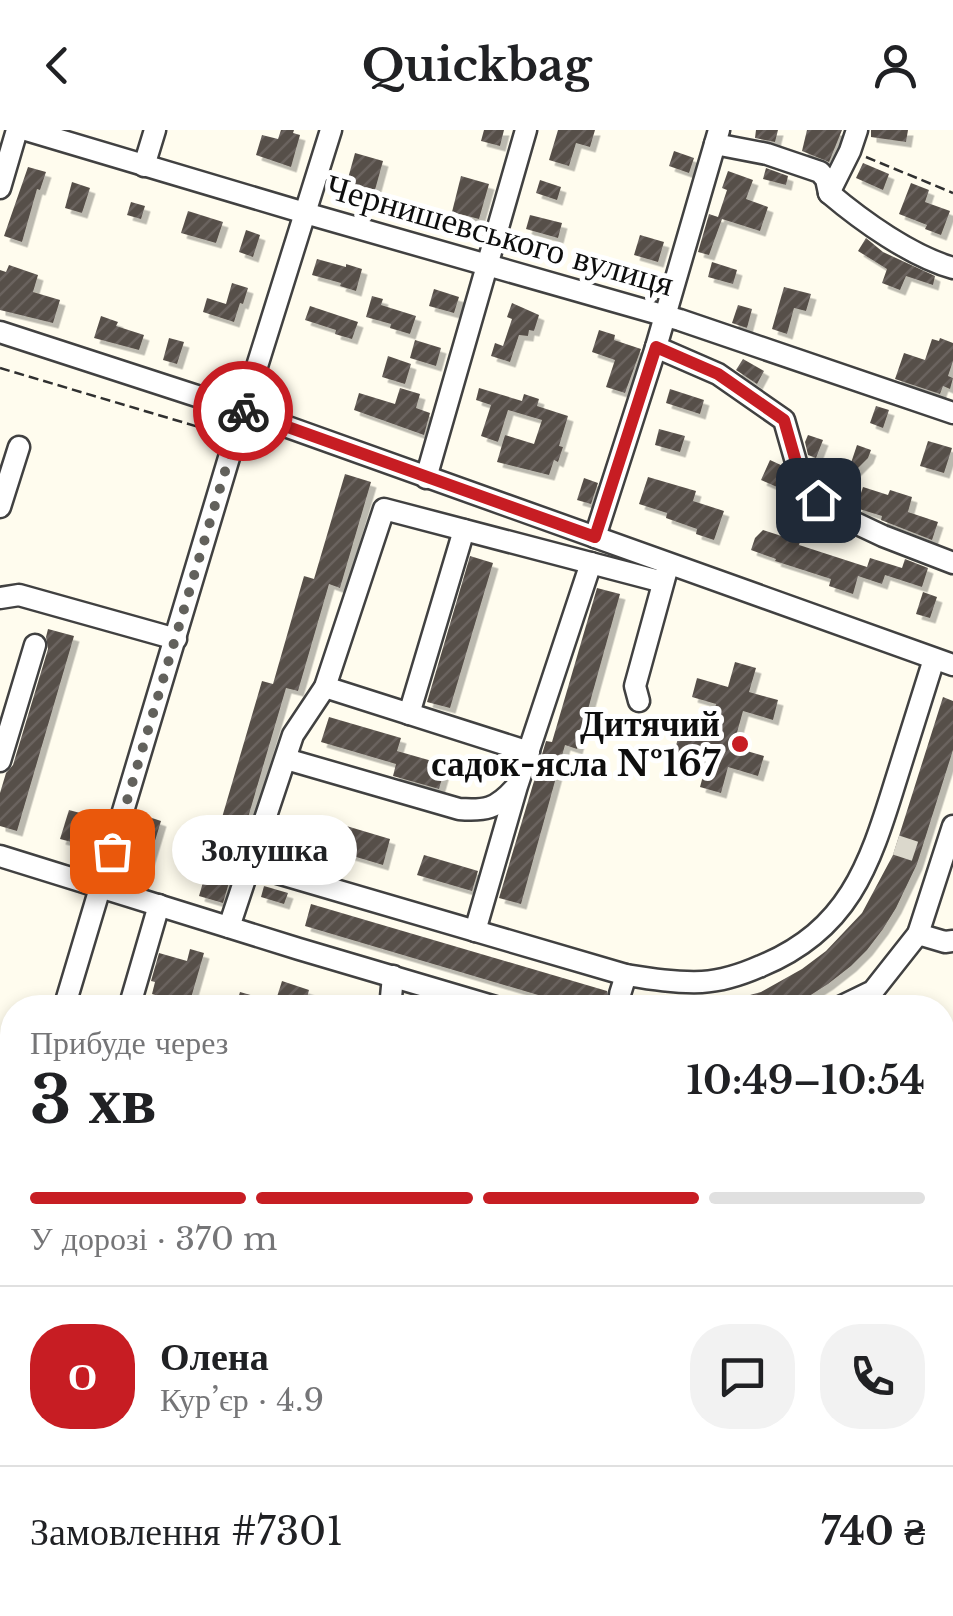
<!DOCTYPE html>
<html lang="uk">
<meta charset="utf-8">
<style>
:root{--surface:#fff;--page:#f2f2f2;--text:#202124;--muted:#757577;--line:#e0e0e0;--accent:#c71d23}
body{margin:0;font-family:"Libre Baskerville",serif;background:var(--page);color:var(--text);height:100vh;display:flex;flex-direction:column;font-size:38px;white-space:nowrap}
*{box-sizing:border-box;margin:0}
p{font-size:32px;color:var(--muted)}
.icon{flex:none;width:55px;height:55px;fill:none;stroke:currentColor;stroke-width:2;stroke-linecap:round;stroke-linejoin:round}
.map{position:relative;flex:1;overflow:hidden}
.details{position:absolute;left:0px;top:865px;width:955px;height:622px;display:flex;flex-direction:column;background:var(--surface);border-radius:40px 40px 0 0;box-shadow:0 5px 15px #0003}
.details>*{flex:none}
.pin{position:absolute;display:grid;place-items:center;width:85px;height:85px;color:#fff;margin:-42px;border-radius:20px;box-shadow:0 5px 15px #0006}
.courier{position:absolute;display:grid;place-items:center;width:100px;height:100px;margin:-50px;border:8px solid #c71d23;border-radius:50%;background:#fff;color:#222;box-shadow:0 2px 12px #0007}
.bubble{position:absolute;height:70px;border-radius:35px;background:var(--surface);box-shadow:0 5px 15px #0003;font-size:32px;font-weight:700;line-height:70px;text-align:center}
.head em{font-style:normal;font-weight:700}
.head div{display:flex;flex-direction:column-reverse}
.head{display:flex;align-items:center;justify-content:space-between;height:170px;padding:0 30px}
h1{font-size:65px;font-weight:700;line-height:75px}
.bar{display:grid;grid-template-columns:repeat(4,1fr);gap:15px 10px;align-content:center;height:120px;padding:0 30px}
.bar i{height:12px;border-radius:8px;background:var(--line)}
.bar .on{background:var(--accent)}
.bar p{grid-column:span 4}
.line{display:flex;align-items:center;gap:25px;padding:0 30px;border-top:2px solid var(--line)}
.line div{flex:1}
.round{display:grid;place-items:center;flex:none;width:105px;height:105px;border-radius:40px;background:var(--page)}
header{display:flex;justify-content:space-between;align-items:center;height:130px;padding:0 30px;background:var(--surface);font-size:45px;font-weight:700}
.map>svg:first-child{display:block}
.industrial{fill:url(#industrial-grid)}
.building{fill:url(#building-hatch);filter:url(#shadow)}
.lines{fill:none;stroke-linecap:round;stroke-linejoin:round}
.minor-tunnel{stroke:#dbd8cc;stroke-width:20;stroke-dasharray:20 10;stroke-linecap:butt}
.minor-casing{stroke:#414141;stroke-width:25}
.major-casing{stroke:#1f1f1f;stroke-width:30}
.path{stroke:#303030;stroke-width:2.5;stroke-dasharray:10 5;stroke-linecap:butt}
.minor{stroke:#fff;stroke-width:20}
.major{stroke:#ffda5e;stroke-width:25}
.done{stroke:#62615c;stroke-width:10;stroke-dasharray:0 18}
.route{stroke:#c71d23;stroke-width:12}
.poi-dot{fill:#c71d23;stroke:#fff;stroke-width:4}
.labels{text-anchor:middle;stroke-width:10;stroke-linejoin:round;paint-order:stroke}
.street-label{font-size:35px;fill:#0e0e0e;stroke:#fff}
.poi-label{font-size:35px;font-weight:bold;fill:#0e0e0e;stroke:#fff;text-anchor:end}
</style>
<header><svg class="icon" aria-label="back" viewBox="0 0 24 24"><path d="M15 5l-7 7 7 7"/></svg>Quickbag<svg class="icon" aria-label="person" viewBox="0 0 24 24"><circle cx="12" cy="8" r="4"/><path d="M4 21q1-7 8-7t8 7"/></svg></header>
<div class="map">
<svg width="953" height="1486" viewBox="0 0 953 1486">
<defs>
<pattern id="industrial-grid" width="8" height="8" patternUnits="userSpaceOnUse" patternTransform="scale(2.5)"><rect width="8" height="8" fill="#ece1ed"/><path d="M0 4h8M4 0v8" fill="none" stroke="#c9c0ca"/></pattern>
<pattern id="building-hatch" width="6" height="6" patternUnits="userSpaceOnUse" patternTransform="scale(2.5)"><rect width="6" height="6" fill="#574f49"/><path d="M-1 1l2-2M0 6l6-6M5 7l2-2" fill="none" stroke="#6a645f"/></pattern>
<filter id="shadow"><feDropShadow dx="5.5" dy="5.5" stdDeviation="0" flood-color="#0004"/></filter>
</defs>
<rect width="100%" height="100%" fill="#fffcee"/>
<!-- industrial -->
<polygon class="industrial" points="12,1312 12,1455 0,1460 0,1315"/>
<!-- building -->
<g class="building">
<polygon points="281,0 294,0 293,3 300,5 291,37 256,25 262,5 278,9"/>
<polygon points="484,0 504,0 500,16 481,11"/>
<polygon points="558,0 595,0 590,17 576,13 569,36 549,30"/>
<polygon points="756,0 778,0 775,12 755,8"/>
<polygon points="807,0 842,0 829,32 802,21"/>
<polygon points="871,0 908,0 906,12 871,7"/>
<polygon points="674,21 694,28 689,43 669,36"/>
<polygon points="355,23 383,31 375,60 347,52"/>
<polygon points="863,33 889,44 883,60 856,48"/>
<polygon points="28,37 46,42 40,60 37,59 22,112 4,106"/>
<polygon points="766,38 788,46 786,55 763,49"/>
<polygon points="728,41 753,50 746,69 768,77 760,101 722,89 709,125 698,122 709,84 718,87 727,60 722,58"/>
<polygon points="461,46 489,54 479,89 452,82"/>
<polygon points="540,50 561,57 557,70 536,63"/>
<polygon points="72,52 90,58 82,83 65,78"/>
<polygon points="911,53 929,60 925,72 950,81 941,105 925,99 927,95 899,84"/>
<polygon points="131,72 145,76 141,89 127,85"/>
<polygon points="188,81 223,92 216,113 181,103"/>
<polygon points="530,85 562,93 558,108 526,99"/>
<polygon points="246,100 260,105 253,127 239,122"/>
<polygon points="640,105 664,112 658,132 634,125"/>
<polygon points="866,108 883,122 935,146 933,155 906,146 900,160 882,153 887,139 858,121"/>
<polygon points="317,129 346,137 346,134 362,139 356,161 340,156 341,153 312,145"/>
<polygon points="712,132 737,140 733,154 708,147"/>
<polygon points="9,135 38,145 33,162 60,170 53,193 0,180 0,140 6,142"/>
<polygon points="232,153 248,158 243,174 240,173 234,192 203,182 207,168 226,174"/>
<polygon points="784,157 811,164 806,181 794,178 787,204 772,199"/>
<polygon points="434,159 459,167 454,183 429,176"/>
<polygon points="372,166 383,169 381,175 416,186 410,204 390,198 391,194 366,187"/>
<polygon points="512,173 539,185 534,201 529,200 528,206 519,205 510,232 491,226 495,213 503,216 512,189 507,187"/>
<polygon points="738,175 752,179 747,198 732,193"/>
<polygon points="310,176 358,192 352,209 335,204 336,200 305,190"/>
<polygon points="101,186 118,192 116,196 144,205 139,220 94,208"/>
<polygon points="599,200 615,205 614,210 641,219 625,263 606,257 615,230 592,222"/>
<polygon points="169,208 184,212 177,234 163,230"/>
<polygon points="940,208 953,213 953,231 948,246 953,248 950,259 943,256 940,264 895,249 904,223 925,230 932,209 939,211"/>
<polygon points="415,210 441,218 436,236 410,228"/>
<polygon points="388,226 411,234 405,254 382,247"/>
<polygon points="743,229 764,241 757,254 736,240"/>
<polygon points="400,258 420,264 416,278 430,283 424,305 354,280 359,263 395,274"/>
<polygon points="479,258 522,271 524,264 539,269 537,276 568,286 559,316 563,317 558,332 554,330 549,345 497,332 505,305 534,314 542,290 508,280 498,312 481,306 491,275 476,270"/>
<polygon points="670,259 704,270 700,284 666,273"/>
<polygon points="876,276 889,280 883,298 870,293"/>
<polygon points="659,299 685,306 680,322 655,315"/>
<polygon points="808,305 823,310 816,328 808,325 805,312"/>
<polygon points="928,311 952,318 944,343 920,336"/>
<polygon points="857,315 871,320 868,328 845,351"/>
<polygon points="770,330 783,336 784,342 782,346 788,350 784,360 761,350"/>
<polygon points="345,344 371,352 340,458 329,454 298,561 286,558 223,773 199,766 262,551 273,554 304,446 314,449"/>
<polygon points="648,347 696,361 693,371 724,381 714,410 696,404 697,399 666,388 667,383 639,374"/>
<polygon points="584,348 598,353 591,374 577,370"/>
<polygon points="863,357 888,365 890,360 912,367 908,382 938,392 932,410 881,390 882,386 856,378"/>
<polygon points="763,400 800,412 799,415 867,437 870,428 902,438 905,429 928,438 922,457 885,445 882,454 858,446 853,464 829,456 831,449 775,431 776,429 751,420 755,408"/>
<polygon points="470,426 493,433 450,578 427,572"/>
<polygon points="597,458 620,464 577,619 565,615 521,774 499,768 546,611 552,612"/>
<polygon points="923,462 937,467 930,488 916,484"/>
<polygon points="48,499 74,506 17,701 0,696 0,663 6,643 13,635 48,519 46,507"/>
<polygon points="735,532 756,538 749,562 778,570 773,590 743,581 733,617 764,626 758,646 728,637 721,663 700,657 707,631 674,622 680,602 706,609 716,574 692,567 697,548 728,557"/>
<polygon points="943,567 953,571 953,620 917,734 896,778 883,799 867,820 851,836 828,854 803,870 787,878 718,878 717,874 761,862 802,839 826,821 862,783 893,725"/>
<polygon points="329,587 401,608 397,621 446,635 439,659 393,646 396,634 321,612"/>
<polygon points="69,680 95,687 87,716 60,709"/>
<polygon points="146,686 161,691 145,744 130,739"/>
<polygon points="313,686 390,709 383,735 306,712"/>
<polygon points="424,725 478,741 472,761 417,745"/>
<polygon points="264,756 288,763 284,774 261,767"/>
<polygon points="311,774 607,861 609,872 615,877 622,878 582,878 305,796"/>
<polygon points="190,819 204,823 191,868 212,873 211,878 152,878 155,865 152,864 155,852 151,851 159,823 187,831"/>
<polygon points="282,851 309,860 304,878 276,870"/>
<polygon points="240,862 254,866 250,878 235,878"/>
<polygon points="12,1240 12,1288 0,1289 0,1245"/>
<polygon points="343,1475 403,1475 399,1479 378,1486 347,1486"/>
<polygon points="604,1475 635,1475 640,1486 613,1486"/>
<polygon points="666,1475 788,1475 798,1486 671,1486"/>
<polygon points="855,1475 872,1475 878,1486 848,1486"/>
</g>
<g class="lines">
<!-- minor-tunnel -->
<polyline class="minor-tunnel" points="896,715 920,723"/>
<defs>
<g id="minor">
<polyline points="26,0 305,83 680,190 953,283"/>
<path d="M715,14L767,24L820,42L826,49L829,63C862,91 911,126 953,138"/>
<polyline points="144,36 155,0"/>
<polyline points="0,58 17,0"/>
<polyline points="829,63 850,21 857,0"/>
<polyline points="0,202 243,281 953,535"/>
<polyline points="656,217 718,244 784,290 798,339 808,359 832,382 883,406 953,433"/>
<polyline points="426,348 526,0"/>
<polyline points="0,377 19,317"/>
<polyline points="595,407 656,217 719,0"/>
<polyline points="0,468 19,465 176,509"/>
<polyline points="325,557 529,622"/>
<polyline points="639,571 635,556 666,443"/>
<polyline points="409,584 464,400"/>
<path d="M286,629L459,679C485,681 496,679 514,659"/>
<polyline points="0,631 35,515"/>
<polyline points="0,726 299,819 499,878"/>
<path d="M250,735L626,845C651,849 676,853 702,852C721,851 743,844 761,836C848,800 869,737 895,653C908,612 921,570 934,529"/>
<polyline points="229,797 293,605 325,557 384,379 663,452"/>
<polyline points="475,801 517,656 591,433"/>
<polyline points="918,804 945,812 953,811"/>
<polyline points="620,864 626,845"/>
<polyline points="131,871 159,775"/>
<polyline points="64,878 243,281 331,0"/>
<polyline points="390,878 393,846"/>
<polyline points="838,878 873,861 918,804 953,696"/>
<polyline points="942,952 953,950"/>
<polyline points="0,1089 12,1047"/>
<polyline points="0,1303 12,1302"/>
<polyline points="942,1390 953,1395"/>
<polyline points="276,1475 279,1486"/>
<polyline points="320,1475 323,1486"/>
<polyline points="649,1475 657,1486"/>
<polyline points="808,1475 820,1486"/>
<polyline points="886,1475 890,1477 894,1475"/>
<polyline points="932,1475 953,1484"/>
<polyline points="74,1486 88,1475"/>
<polyline points="411,1486 429,1475"/>
<polyline points="544,1486 554,1482 580,1484 582,1486"/>
<polyline points="832,1486 839,1475"/>
</g>
<g id="major">
<polyline points="942,924 953,922"/>
<polyline points="0,1205 12,1201"/>
</g>
</defs>
<!-- minor casing -->
<use href="#minor" class="minor-casing"/>
<!-- major casing -->
<use href="#major" class="major-casing"/>
<!-- path -->
<g class="path">
<polyline points="866,27 953,63"/>
<polyline points="0,238 219,303"/>
<polyline points="219,1486 232,1475"/>
</g>
<!-- minor -->
<use href="#minor" class="minor"/>
<!-- major -->
<use href="#major" class="major"/>
</g>
<g class="lines">
<!-- done -->
<polyline class="done" points="112,721 243,281"/>
<!-- route -->
<polyline class="route" points="243,281 595,407 656,217 718,244 784,290 798,339 808,360 818,370"/>
</g>
<!-- markers -->
<circle class="poi-dot" cx="740" cy="614" r="10"/>
<g class="labels">
<!-- street labels -->
<g class="street-label">
<text transform="translate(500 105) rotate(16)" y="12">Чернишевського вулиця</text>
</g>
<!-- poi labels -->
<g class="poi-label">
<text x="720" y="606">Дитячий<tspan x="720" dy="40">садок-ясла №167</tspan></text>
</g>
</g>
</svg>
<div class="pin" style="left:112px;top:721px;background:#ea580c"><svg class="icon" aria-label="bag" viewBox="0 0 24 24"><path d="M5 8h14l-1 12H6zM9 8a3 3 0 0 1 6 0"/></svg></div>
<div class="pin" style="left:818px;top:370px;background:#1f2937"><svg class="icon" aria-label="home" viewBox="0 0 24 24"><path d="M3 11l9-7 9 7M6 9v11h12V9"/></svg></div>
<div class="courier" style="left:243px;top:281px"><svg class="icon" aria-label="bike" viewBox="0 0 24 24"><circle cx="6" cy="16" r="4"/><circle cx="18" cy="16" r="4"/><path d="M6 16l4-8h5l3 8M10 8l3 8H6M13 5h3"/></svg></div>
<div class="bubble" style="left:172px;top:685px;width:185px">Золушка</div>
<section class="details">
<div class="head"><div><h1>3 хв</h1><p>Прибуде через</p></div><em>10:49–10:54</em></div>
<div class="bar"><i class="on"></i><i class="on"></i><i class="on"></i><i></i><p>У дорозі · 370 m</p></div>
<div class="line" style="height:180px"><b class="round" style="background:var(--accent);color:#fff">О</b><div><b>Олена</b><p>Кур’єр · 4.9</p></div><a class="round"><svg class="icon" aria-label="chat" viewBox="0 0 24 24"><path d="M4 5h16v11H9l-5 4z"/></svg></a><a class="round"><svg class="icon" aria-label="phone" viewBox="0 0 24 24"><path d="M5 4h4l2 5-3 2q2 4 5 5l2-3 5 2v4C11 20 4 13 5 4z"/></svg></a></div>
<div class="line" style="height:130px"><div>Замовлення #7301</div><b>740 ₴</b></div>
</section>
</div>
